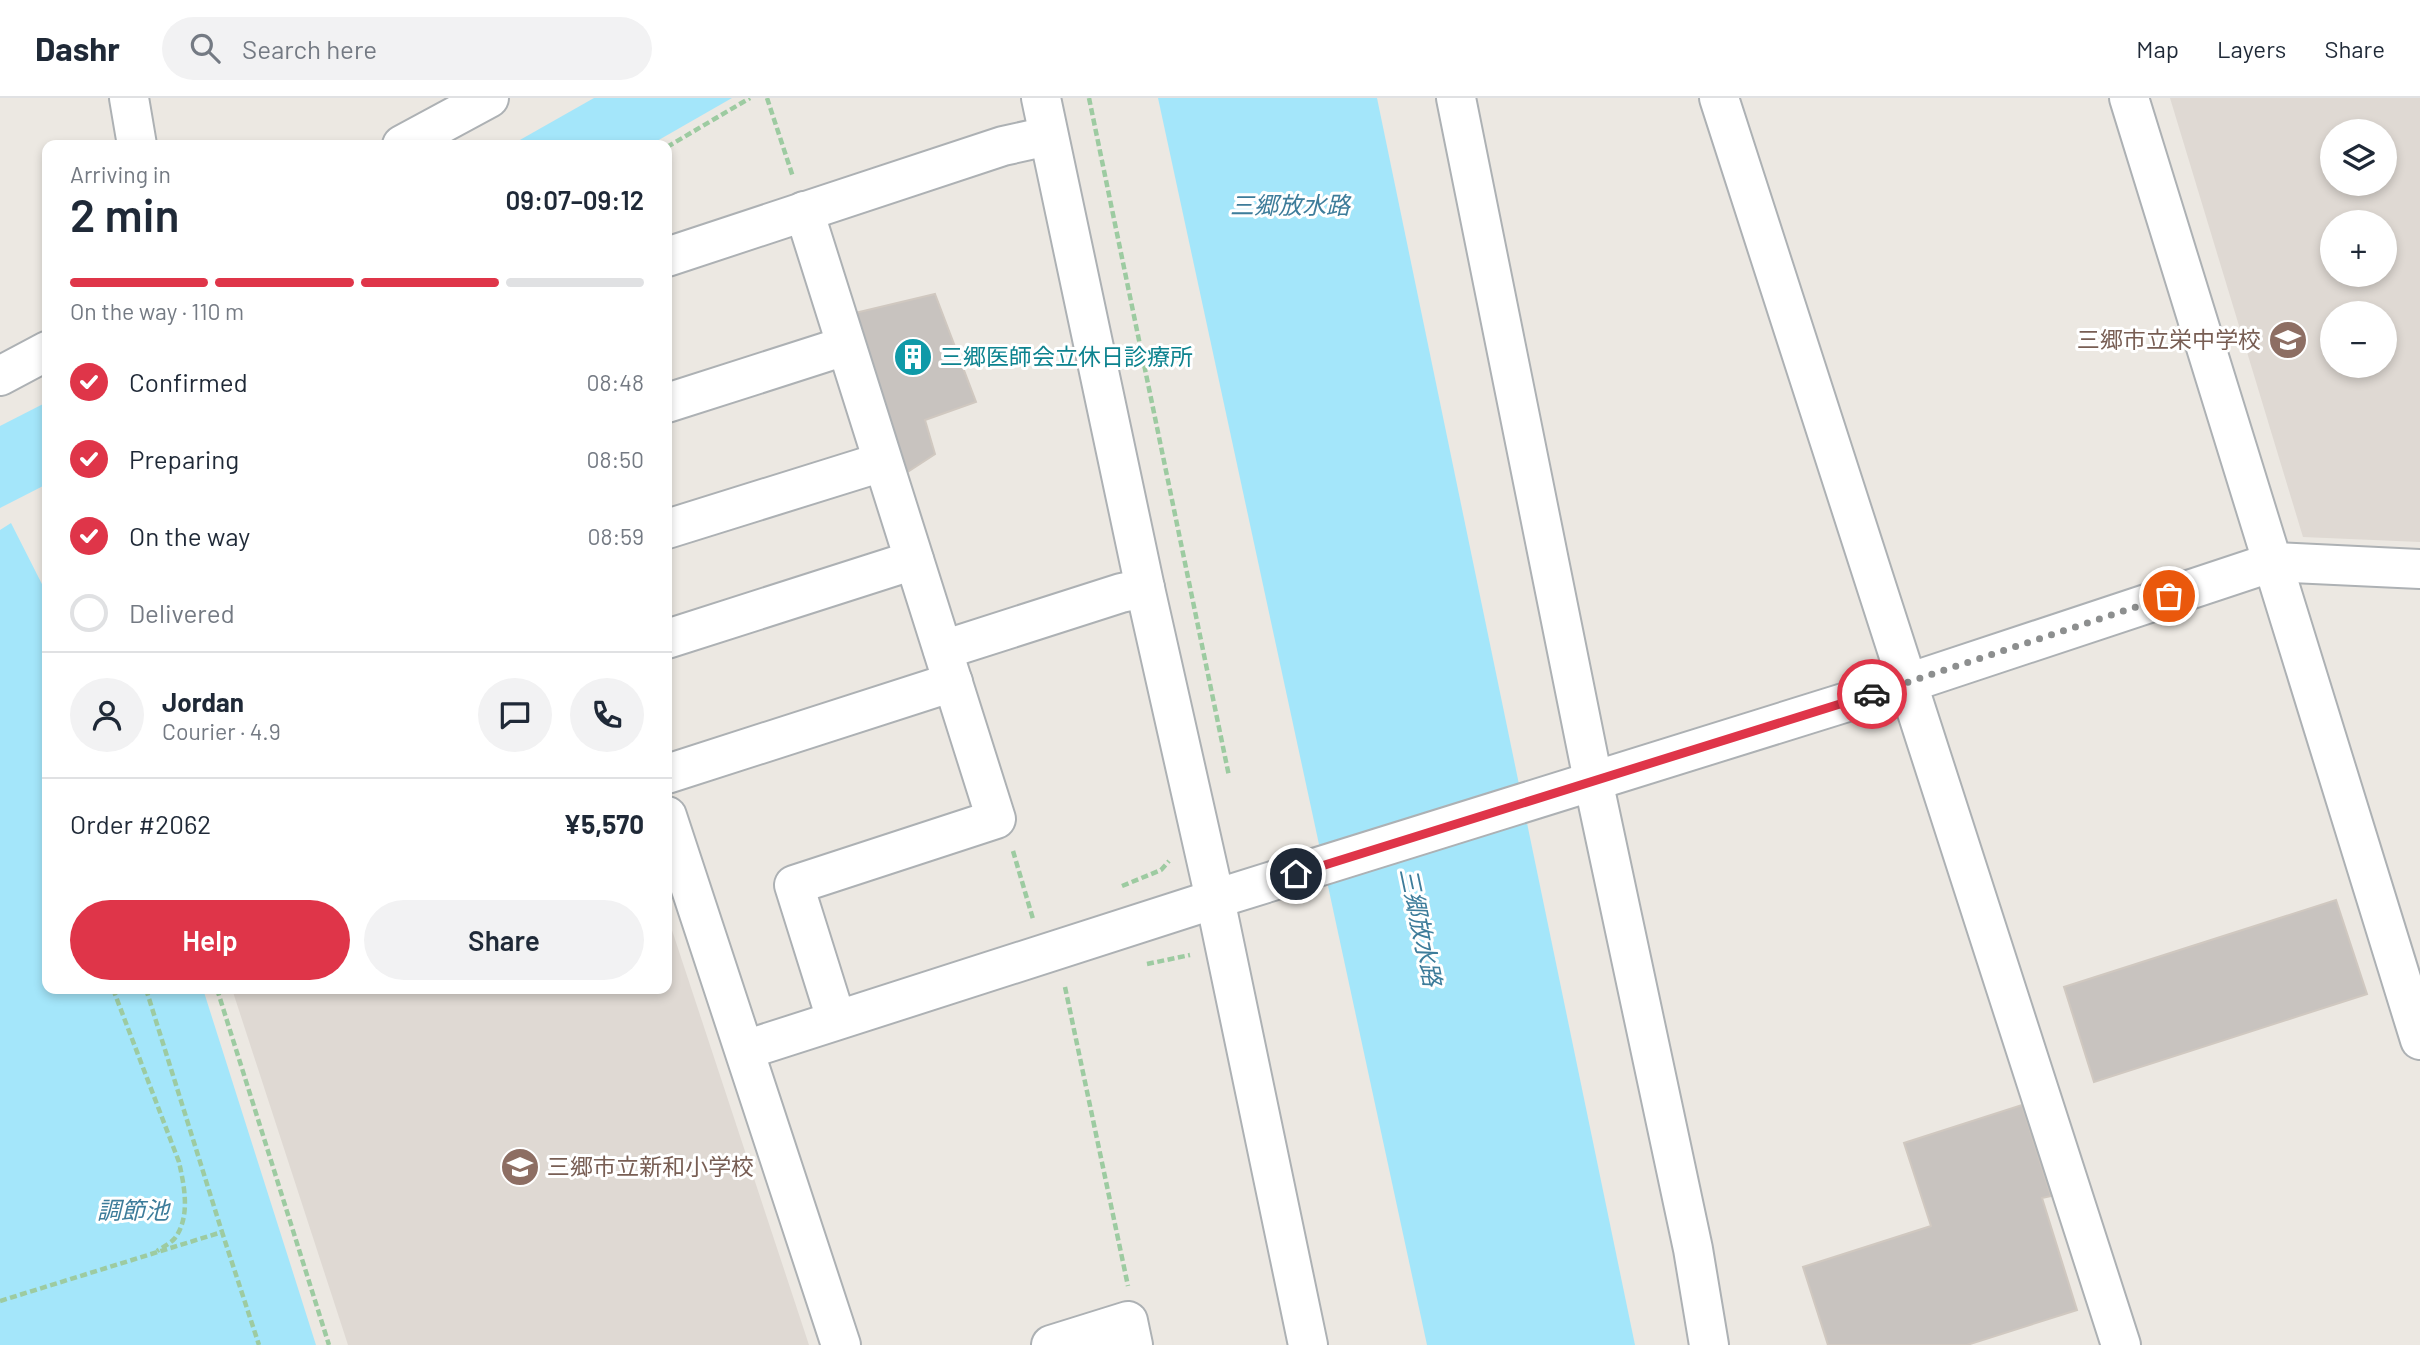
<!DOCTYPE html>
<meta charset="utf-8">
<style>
:root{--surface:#fff;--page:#f2f2f3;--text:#1f2937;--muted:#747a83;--line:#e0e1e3;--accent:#df3549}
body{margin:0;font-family:Barlow,"Noto Sans JP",sans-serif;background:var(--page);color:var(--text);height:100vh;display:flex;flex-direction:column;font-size:26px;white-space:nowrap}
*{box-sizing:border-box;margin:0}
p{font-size:23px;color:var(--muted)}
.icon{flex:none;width:38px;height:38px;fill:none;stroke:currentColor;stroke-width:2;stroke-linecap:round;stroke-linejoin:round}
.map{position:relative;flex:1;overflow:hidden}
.details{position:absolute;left:42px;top:42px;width:630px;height:854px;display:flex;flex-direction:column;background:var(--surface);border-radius:14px;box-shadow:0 4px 10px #0003}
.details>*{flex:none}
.buttons{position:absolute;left:2320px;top:21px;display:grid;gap:14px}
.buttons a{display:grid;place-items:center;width:77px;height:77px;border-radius:50%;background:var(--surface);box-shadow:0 4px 10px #0003;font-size:35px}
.pin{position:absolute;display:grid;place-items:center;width:60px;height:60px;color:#fff;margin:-30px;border:4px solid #fff;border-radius:50%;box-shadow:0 2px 7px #0007}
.courier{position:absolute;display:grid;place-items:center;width:70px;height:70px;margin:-35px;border:5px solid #df3549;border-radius:50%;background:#fff;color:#222;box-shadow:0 2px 9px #0007}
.head em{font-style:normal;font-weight:600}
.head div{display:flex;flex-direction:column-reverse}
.head{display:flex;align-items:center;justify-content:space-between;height:119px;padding:0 28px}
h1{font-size:46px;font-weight:600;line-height:52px}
.bar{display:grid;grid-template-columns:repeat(4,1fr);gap:10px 7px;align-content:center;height:84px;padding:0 28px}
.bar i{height:9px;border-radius:5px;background:var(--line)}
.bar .selected{background:var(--accent)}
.bar p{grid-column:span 4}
.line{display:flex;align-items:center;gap:18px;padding:0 28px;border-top:2px solid var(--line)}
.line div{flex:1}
.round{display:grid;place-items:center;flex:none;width:74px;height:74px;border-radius:37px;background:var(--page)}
ol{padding:0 28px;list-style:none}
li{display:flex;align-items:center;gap:21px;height:77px}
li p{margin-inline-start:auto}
li .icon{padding:7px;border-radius:50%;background:var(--accent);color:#fff;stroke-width:4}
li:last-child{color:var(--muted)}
li i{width:38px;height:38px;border:4px solid var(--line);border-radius:50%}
.cta{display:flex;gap:14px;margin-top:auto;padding:14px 28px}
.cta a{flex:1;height:80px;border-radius:42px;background:var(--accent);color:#fff;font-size:28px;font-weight:600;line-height:80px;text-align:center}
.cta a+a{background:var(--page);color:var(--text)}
header{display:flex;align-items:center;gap:42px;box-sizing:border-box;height:98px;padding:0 35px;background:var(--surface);border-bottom:2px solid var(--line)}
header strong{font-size:33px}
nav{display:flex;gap:38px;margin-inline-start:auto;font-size:24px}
.search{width:490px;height:63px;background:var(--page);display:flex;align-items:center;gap:18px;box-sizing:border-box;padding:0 24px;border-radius:38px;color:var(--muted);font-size:26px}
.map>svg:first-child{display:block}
.education{fill:#dfd9d3;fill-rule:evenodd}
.water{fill:#a4e6fa}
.building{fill:#c8c3bf;stroke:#d0c8c0;stroke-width:2}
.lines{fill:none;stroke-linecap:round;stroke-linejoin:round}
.minor-casing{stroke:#adb1b4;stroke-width:42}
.path{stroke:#9dcba1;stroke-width:4.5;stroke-dasharray:7 3.5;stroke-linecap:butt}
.minor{stroke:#fff;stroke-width:38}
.done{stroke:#8d8f8f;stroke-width:7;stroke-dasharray:0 12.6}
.route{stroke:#df3549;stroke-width:9}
.labels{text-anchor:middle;stroke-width:6;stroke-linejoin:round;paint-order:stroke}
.education-label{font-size:23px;fill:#785e54;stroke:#fff;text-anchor:end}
.culture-label{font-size:23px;fill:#0d838f;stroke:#fff;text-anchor:start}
.water-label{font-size:24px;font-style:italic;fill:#3d7c9a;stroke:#fff}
</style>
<header>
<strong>Dashr</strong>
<div class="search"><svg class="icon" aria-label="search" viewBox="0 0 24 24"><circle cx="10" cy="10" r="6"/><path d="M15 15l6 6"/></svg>Search here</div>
<nav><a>Map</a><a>Layers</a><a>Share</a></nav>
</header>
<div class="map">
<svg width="2420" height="1247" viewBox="0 0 2420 1247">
<rect width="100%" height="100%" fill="#ece8e2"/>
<!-- education -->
<g class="education">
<path d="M2170,0H2420V444L2303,439ZM2333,33H2385V86H2333ZM2333,124H2385V177H2333ZM2333,215H2385V268H2333Z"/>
<polygon points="667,817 809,1247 348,1247 232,891 667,891"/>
</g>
<!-- water -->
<g class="water">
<polygon points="594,0 732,0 650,47 511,47"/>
<polygon points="1158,0 1377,0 1635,1247 1427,1247"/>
<polygon points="47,304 47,386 0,410 0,328"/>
<polygon points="11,425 47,496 47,891 203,891 316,1247 0,1247 0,432"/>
</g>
<!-- building -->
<g class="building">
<polygon points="935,196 976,304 925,322 935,356 903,377 855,215"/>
<polygon points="2336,802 2367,896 2094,984 2064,889"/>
<polygon points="2022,1007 2051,1098 2042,1100 2077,1212 1967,1247 1828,1247 1803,1169 1931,1128 1904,1045"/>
</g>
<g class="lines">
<defs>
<g id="minor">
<polyline points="129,0 137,47"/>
<polyline points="1041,0 1145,490 1215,801 1308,1247"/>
<polyline points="1456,0 1593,682 1693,1151 1709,1247"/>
<polyline points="1719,0 2121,1247"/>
<polyline points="2129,0 2420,942"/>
<polyline points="402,47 489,0"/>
<polyline points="804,113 996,721 794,787 836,921"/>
<polyline points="667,159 1003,48 1048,38"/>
<polyline points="0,278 47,253"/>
<polyline points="667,305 845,248"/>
<polyline points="667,431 882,364"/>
<polyline points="667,541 914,462"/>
<polyline points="943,552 1121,495 1145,490"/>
<polyline points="667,676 953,584"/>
<polyline points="667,718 841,1247"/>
<polyline points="745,952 1215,801 1908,585 2273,464 2420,471"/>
<polyline points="1051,1247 1128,1223 1133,1247"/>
</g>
</defs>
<!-- minor casing -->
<use href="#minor" class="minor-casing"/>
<!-- path -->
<g class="path">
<polyline points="767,0 793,79"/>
<polyline points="1089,0 1229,678"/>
<polyline points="667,49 750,0"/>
<polyline points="47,407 45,408 47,414"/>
<polyline points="1013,753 1033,821"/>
<polyline points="1122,788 1161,772 1169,763"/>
<polyline points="1147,866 1190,857"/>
<polyline points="1065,889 1128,1188"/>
<path d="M113,891L179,1064C184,1087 191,1118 175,1140C171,1145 163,1149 157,1153"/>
<polyline points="146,891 222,1134"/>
<polyline points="217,891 329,1247"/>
<polyline points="0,1203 222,1134 259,1247"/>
</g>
<!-- minor -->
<use href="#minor" class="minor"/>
</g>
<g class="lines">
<!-- done -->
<polyline class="done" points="1872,596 2169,498"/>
<!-- route -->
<polyline class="route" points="1296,776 1872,596"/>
</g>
<!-- icons -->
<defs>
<symbol id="school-disc" viewBox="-11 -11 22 22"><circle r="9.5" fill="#8d6e63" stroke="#fff"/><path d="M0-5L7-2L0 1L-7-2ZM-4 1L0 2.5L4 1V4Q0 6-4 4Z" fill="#fff"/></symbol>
<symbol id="building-disc" viewBox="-11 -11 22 22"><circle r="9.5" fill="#0f9aa8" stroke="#fff"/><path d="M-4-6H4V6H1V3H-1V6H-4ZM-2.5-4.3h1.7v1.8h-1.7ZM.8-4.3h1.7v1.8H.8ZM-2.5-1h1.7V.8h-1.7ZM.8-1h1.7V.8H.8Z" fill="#fff"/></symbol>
</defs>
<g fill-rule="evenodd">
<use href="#school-disc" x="2266" y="220" width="44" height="44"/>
<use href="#building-disc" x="891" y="237" width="44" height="44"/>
<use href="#school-disc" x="498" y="1047" width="44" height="44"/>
</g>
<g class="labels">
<!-- education labels -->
<g class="education-label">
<text x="2261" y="250">三郷市立栄中学校</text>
<text x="547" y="1077" text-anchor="start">三郷市立新和小学校</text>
</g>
<!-- culture labels -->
<g class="culture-label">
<text x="940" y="267">三郷医師会立休日診療所</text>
</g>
<!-- water labels -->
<g class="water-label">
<text x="1290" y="116">三郷放水路</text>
<text transform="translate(1420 829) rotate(78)" y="8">三郷放水路</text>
<text x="133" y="1121">調節池</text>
</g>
</g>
</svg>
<div class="buttons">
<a><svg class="icon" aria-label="layers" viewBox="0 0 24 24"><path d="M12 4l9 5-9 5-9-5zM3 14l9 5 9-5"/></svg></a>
<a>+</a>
<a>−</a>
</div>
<div class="pin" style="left:2169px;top:498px;background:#ea580c"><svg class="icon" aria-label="bag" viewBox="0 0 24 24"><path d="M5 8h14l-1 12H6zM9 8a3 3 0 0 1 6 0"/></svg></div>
<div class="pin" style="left:1296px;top:776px;background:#1f2937"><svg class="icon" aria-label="home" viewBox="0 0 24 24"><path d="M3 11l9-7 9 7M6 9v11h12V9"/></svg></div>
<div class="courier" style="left:1872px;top:596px"><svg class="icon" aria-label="car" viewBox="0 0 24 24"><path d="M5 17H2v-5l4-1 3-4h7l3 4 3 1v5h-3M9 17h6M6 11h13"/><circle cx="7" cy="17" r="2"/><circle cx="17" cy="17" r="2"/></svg></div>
<section class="details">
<div class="head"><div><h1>2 min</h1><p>Arriving in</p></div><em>09:07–09:12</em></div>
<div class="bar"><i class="selected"></i><i class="selected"></i><i class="selected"></i><i></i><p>On the way · 110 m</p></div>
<ol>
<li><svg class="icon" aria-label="check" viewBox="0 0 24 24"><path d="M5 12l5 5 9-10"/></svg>Confirmed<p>08:48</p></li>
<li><svg class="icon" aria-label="check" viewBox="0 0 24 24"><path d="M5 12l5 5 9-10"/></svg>Preparing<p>08:50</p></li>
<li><svg class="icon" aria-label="check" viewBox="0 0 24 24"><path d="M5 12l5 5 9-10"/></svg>On the way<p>08:59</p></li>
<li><i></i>Delivered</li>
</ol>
<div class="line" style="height:126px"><a class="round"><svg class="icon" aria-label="person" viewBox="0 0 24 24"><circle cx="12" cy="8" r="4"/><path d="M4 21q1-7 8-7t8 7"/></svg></a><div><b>Jordan</b><p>Courier · 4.9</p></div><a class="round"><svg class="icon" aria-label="chat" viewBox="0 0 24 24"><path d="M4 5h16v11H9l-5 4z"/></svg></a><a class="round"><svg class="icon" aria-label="phone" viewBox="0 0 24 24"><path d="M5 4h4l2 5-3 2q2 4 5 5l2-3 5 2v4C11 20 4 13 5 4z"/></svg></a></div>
<div class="line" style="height:91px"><div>Order #2062</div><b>¥5,570</b></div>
<div class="cta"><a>Help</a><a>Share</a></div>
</section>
</div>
